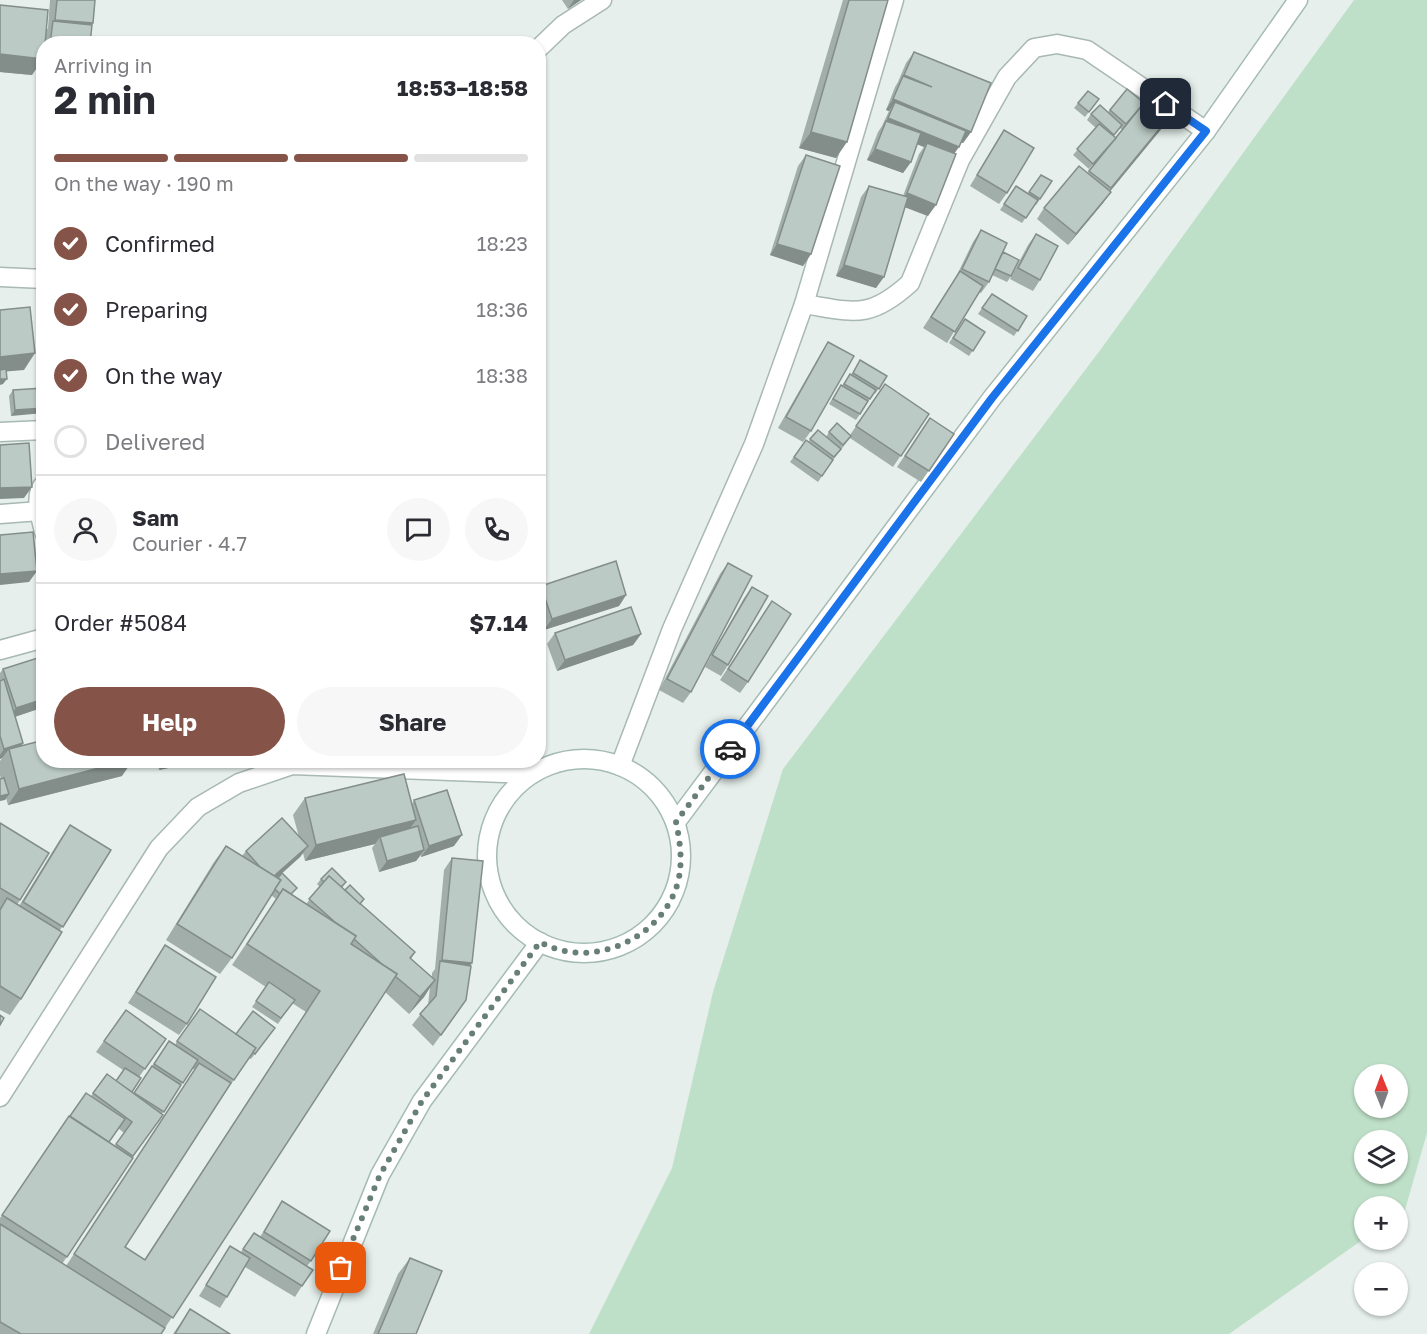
<!DOCTYPE html>
<meta charset="utf-8">
<style>
:root{--surface:#fff;--page:#f7f7f7;--text:#2b2b33;--muted:#7c7c81;--line:#e1e1e2;--accent:#855347}
body{margin:0;font-family:"Golos Text",sans-serif;background:var(--page);color:var(--text);height:100vh;display:flex;flex-direction:column;font-size:22px;white-space:nowrap}
*{box-sizing:border-box;margin:0}
p{font-size:20px;color:var(--muted)}
.icon{flex:none;width:33px;height:33px;fill:none;stroke:currentColor;stroke-width:2;stroke-linecap:round;stroke-linejoin:round}
.map{position:relative;flex:1;overflow:hidden}
.drawer{position:absolute;left:36px;top:36px;width:510px;height:732px;display:flex;flex-direction:column;background:var(--surface);border-radius:24px;box-shadow:0 2px 4px #0004}
.drawer>*{flex:none}
.needle{width:39px;rotate:359deg}
.tools{position:absolute;left:1354px;top:1064px;display:grid;gap:12px}
.tools a{display:grid;place-items:center;width:54px;height:54px;border-radius:50%;background:var(--surface);box-shadow:0 2px 4px #0004;font-size:30px}
.pin{position:absolute;display:grid;place-items:center;width:51px;height:51px;color:#fff;margin:-26px;border-radius:12px;box-shadow:0 3px 9px #0006}
.courier{position:absolute;display:grid;place-items:center;width:60px;height:60px;margin:-30px;border:4px solid #1a73e8;border-radius:50%;background:#fff;color:#222;box-shadow:0 2px 8px #0007}
.summary em{font-style:normal;font-weight:700}
.summary div{display:flex;flex-direction:column-reverse}
.summary{display:flex;align-items:center;justify-content:space-between;height:102px;padding:0 18px}
h1{font-size:39px;font-weight:700;line-height:45px}
.bar{display:grid;grid-template-columns:repeat(4,1fr);gap:9px 6px;align-content:center;height:72px;padding:0 18px}
.bar i{height:8px;border-radius:4px;background:var(--line)}
.bar .current{background:var(--accent)}
.bar p{grid-column:span 4}
.line{display:flex;align-items:center;gap:15px;padding:0 18px;border-top:2px solid var(--line)}
.line div{flex:1}
.round{display:grid;place-items:center;flex:none;width:63px;height:63px;border-radius:32px;background:var(--page)}
ol{padding:0 18px;list-style:none}
li{display:flex;align-items:center;gap:18px;height:66px}
li p{margin-inline-start:auto}
li .icon{padding:6px;border-radius:50%;background:var(--accent);color:#fff;stroke-width:4}
li:last-child{color:var(--muted)}
li i{width:33px;height:33px;border:3px solid var(--line);border-radius:50%}
.primary-button{display:flex;gap:12px;margin-top:auto;padding:12px 18px}
.primary-button a{flex:1;height:69px;border-radius:36px;background:var(--accent);color:#fff;font-size:24px;font-weight:700;line-height:69px;text-align:center}
.primary-button a+a{background:var(--page);color:var(--text)}
.map>svg:first-child{display:block}
.green{fill:#bfe0c8;fill-rule:evenodd}
.lines{fill:none;stroke-linecap:round;stroke-linejoin:round}
.minor-casing{stroke:#a8b8b2;stroke-width:21}
.tertiary-casing{stroke:#a8b8b2;stroke-width:21}
.secondary-casing{stroke:#a4bbb3;stroke-width:21}
.minor{stroke:#fff;stroke-width:18}
.tertiary{stroke:#fff;stroke-width:18}
.secondary{stroke:#fff;stroke-width:18}
.wall{fill:#a1aea9;fill-rule:evenodd}
.shaded-wall{fill:#838d89}
.building{fill:#bbcac4;stroke:#838d89;stroke-width:1.5}
.done{stroke:#687f78;stroke-width:6;stroke-dasharray:0 10.8}
.route{stroke:#1a73e8;stroke-width:8}
</style>
<div class="map">
<svg width="1427" height="1334" viewBox="0 0 1427 1334">
<rect width="100%" height="100%" fill="#e6efeb"/>
<!-- green -->
<path class="green" d="M1354,0H1427V1133L1405,1210L1398,1215V1206H1365V1238L1229,1334H589L672,1168L713,992L783,769L1101,349ZM1365,1074H1398V1107H1365ZM1365,1140H1398V1173H1365Z"/>
<g class="lines">
<defs>
<g id="minor">
<polyline points="538,49 563,25 602,0"/>
<polyline points="0,277 44,279"/>
<path d="M804,304C854,312 869,320 910,283L960,160L1007,77L1034,48L1057,44L1087,50L1206,131"/>
<polyline points="0,432 44,430"/>
<path d="M44,484C33,495 41,518 44,532"/>
<polyline points="0,514 40,511"/>
<polyline points="0,650 44,638"/>
<polyline points="620,766 672,629 754,444 804,304 894,0"/>
</g>
<polyline id="tertiary" points="0,1097 159,848 198,807 239,783 292,765 532,774"/>
<g id="secondary">
<circle cx="584" cy="856" r="97"/>
<polyline points="676,822 992,398 1206,131 1298,0"/>
<polyline points="316,1334 380,1175 422,1101 540,942"/>
</g>
</defs>
<!-- minor casing -->
<use href="#minor" class="minor-casing"/>
<!-- tertiary casing -->
<use href="#tertiary" class="tertiary-casing"/>
<!-- secondary casing -->
<use href="#secondary" class="secondary-casing"/>
<!-- minor -->
<use href="#minor" class="minor"/>
<!-- tertiary -->
<use href="#tertiary" class="tertiary"/>
<!-- secondary -->
<use href="#secondary" class="secondary"/>
</g>
<!-- wall -->
<g class="wall">
<polygon points="50,0 95,0 93,23 92,25 90,44 44,44 32,75 0,72 0,5 46,31 48,28"/>
<polygon points="562,0 581,0 568,9"/>
<polygon points="843,0 888,0 836,158 799,148"/>
<polygon points="914,52 971,132 963,143 961,142 954,154 928,216 905,207 876,288 836,276 861,197 869,186 903,196 919,154 924,147 917,144 911,162 903,173 867,160 878,132 882,126 889,111 886,110 895,87 898,82 906,63"/>
<path d="M1127,89L1167,122L1110,191L1111,192L1103,203L1068,245L1037,219L1044,208L1087,173L1103,153L1089,169L1073,155L1096,128L1087,120L1091,114L1108,112ZM1120,128L1122,130L1115,138L1113,136Z"/>
<polygon points="1099,99 1085,117 1074,108 1078,103"/>
<polygon points="1004,130 1007,193 999,204 970,186 997,141"/>
<polygon points="806,155 811,254 803,266 770,255 798,166"/>
<polygon points="1041,175 1040,199 1036,205 1035,204 1022,223 1000,210 1016,186 1028,194"/>
<polygon points="981,230 1001,255 1011,276 1007,282 992,275 989,282 981,293 979,292 947,343 923,328 956,277 973,242"/>
<polygon points="1036,234 1040,280 1033,291 1010,279 1028,245"/>
<polygon points="992,294 1027,316 1014,336 978,314"/>
<polygon points="965,319 985,332 969,356 949,343"/>
<polygon points="828,342 811,431 803,442 778,428 821,353"/>
<polygon points="860,360 887,376 875,394 874,393 856,420 829,404 841,385 842,386 850,374 851,375"/>
<polygon points="885,384 929,414 893,467 850,438 833,460 818,482 790,462 806,440 808,442 818,430 826,437 829,432 850,435"/>
<polygon points="44,388 11,416 9,396 13,390"/>
<polygon points="930,418 954,434 921,482 897,467"/>
<polygon points="728,563 691,692 683,703 659,690 720,574"/>
<polygon points="541,586 626,595 619,606 544,630 538,613 538,590"/>
<polygon points="752,587 728,665 721,676 705,667 744,598"/>
<polygon points="772,601 748,682 740,693 720,680"/>
<polygon points="555,633 641,634 633,645 557,671 547,644"/>
<polygon points="44,656 44,707 15,717 23,743 22,745 122,776 8,805 6,798 5,800 0,775 0,761 2,758 0,759 0,673 3,669"/>
<polygon points="157,760 205,760 159,770"/>
<path d="M305,798L412,804L414,800L454,846L421,857V855L416,861L379,872L372,848L375,844L305,861L303,853L300,857L277,878L292,895L306,904L320,887L317,884L321,879L346,882L342,888L415,952L411,959L432,977V973L435,969L444,870L452,858L471,966L466,1000L433,1046L412,1025L428,1005L430,987L424,997L409,1014L385,992L161,1334H0V1218L58,1132L86,1093L91,1096L107,1074L116,1081L123,1070L96,1052L126,1010L166,1039L139,1077L132,1092L133,1094L169,1041L175,1045L177,1041L275,1028L251,1059L249,1058L227,1090L125,1247L144,1260L306,1012L292,1003L278,1024L252,1007L266,987L232,965L276,899L271,895L232,958L220,974L166,940L214,862L226,846L242,856L246,851L299,837L293,815ZM192,1068L195,1070L66,1266L62,1264L133,1158H132L163,1115L162,1114ZM118,1128L124,1133L115,1146L109,1142Z"/>
<polygon points="0,823 49,853 17,905 19,906 59,841 70,825 111,850 60,930 21,999 10,1015 0,1010"/>
<polygon points="165,945 187,1024 179,1035 128,1003"/>
<polygon points="282,1201 311,1261 307,1266 302,1286 295,1297 245,1267 220,1308 199,1296 230,1246 241,1252 254,1233 260,1237"/>
<polygon points="410,1258 416,1334 373,1334 398,1274"/>
<polygon points="190,1309 230,1334 173,1334"/>
</g>
<!-- shaded-wall -->
<g class="shaded-wall">
<polygon points="574,0 581,0 568,9"/>
<polygon points="55,20 93,23 85,34 52,25"/>
<polygon points="0,54 43,59 32,75 0,72"/>
<polygon points="893,99 971,132 963,143 891,112 895,102 889,111 886,110"/>
<polygon points="1174,111 1167,122 1103,200 1111,188"/>
<polygon points="888,118 959,147 951,158 927,143 924,147 882,130 885,123"/>
<polygon points="811,132 847,142 836,158 799,148"/>
<polygon points="875,149 911,162 903,173 867,160"/>
<polygon points="1111,192 1103,203 1068,245 1076,234"/>
<polygon points="907,193 936,205 928,216 899,205"/>
<polygon points="777,244 811,254 803,266 770,255"/>
<polygon points="844,265 884,277 876,288 836,276"/>
<polygon points="35,353 24,370 0,372 0,357"/>
<polygon points="0,379 7,379 3,384 0,385"/>
<polygon points="44,408 44,413 11,416 15,410"/>
<polygon points="32,487 24,498 0,499 0,488"/>
<polygon points="37,571 29,582 0,585 0,574"/>
<polygon points="626,595 619,606 544,630 552,619"/>
<polygon points="641,634 633,645 557,671 565,660"/>
<polygon points="44,699 44,707 8,719 16,708"/>
<polygon points="23,743 16,754 9,749 2,758 0,759 0,755 4,749"/>
<polygon points="129,760 133,760 122,776 8,805 19,789"/>
<polygon points="166,760 205,760 159,770"/>
<polygon points="9,794 5,800 0,801 0,796"/>
<polygon points="416,820 404,837 380,837 375,844 305,861 316,845"/>
<polygon points="462,835 454,846 421,857 429,846"/>
<polygon points="308,846 300,857 263,890 271,879"/>
<polygon points="424,850 416,861 379,872 387,861"/>
<polygon points="442,960 472,963 465,974 440,964"/>
<polygon points="435,980 424,997 409,1014 420,997"/>
</g>
<!-- building -->
<g class="building">
<polygon points="57,0 95,0 93,23 55,20"/>
<polygon points="849,0 888,0 847,142 811,132"/>
<polygon points="0,5 48,10 45,44 44,44 43,59 0,54"/>
<polygon points="53,21 92,25 90,44 50,44"/>
<polygon points="914,52 991,83 971,132 893,99 903,76 932,87 904,75"/>
<polygon points="1127,89 1144,103 1126,124 1110,110"/>
<polygon points="1088,91 1099,99 1089,112 1078,103"/>
<polygon points="1152,93 1174,111 1111,188 1089,171"/>
<polygon points="895,102 966,131 959,147 888,118"/>
<polygon points="1100,105 1122,125 1114,135 1091,114"/>
<polygon points="886,121 921,133 911,162 875,149"/>
<polygon points="1099,124 1116,138 1093,164 1077,149"/>
<polygon points="1004,130 1034,148 1007,193 977,175"/>
<polygon points="927,143 956,154 936,205 907,193"/>
<polygon points="806,155 840,166 811,254 777,244"/>
<polygon points="1079,166 1111,192 1076,234 1044,208"/>
<polygon points="1041,175 1052,181 1040,199 1029,192"/>
<polygon points="869,186 908,197 884,277 844,265"/>
<polygon points="1016,186 1038,200 1026,218 1004,204"/>
<polygon points="981,230 1007,243 989,282 962,269"/>
<polygon points="1036,234 1058,246 1040,280 1018,268"/>
<polygon points="1003,252 1019,260 1011,276 995,269"/>
<polygon points="960,271 983,286 955,332 931,317"/>
<polygon points="992,294 1027,316 1018,331 982,308"/>
<polygon points="30,307 35,353 0,357 0,310"/>
<polygon points="965,319 985,332 973,351 953,338"/>
<polygon points="828,342 854,356 811,431 786,417"/>
<polygon points="860,360 887,376 879,389 853,373"/>
<polygon points="6,369 7,379 0,379 0,370"/>
<polygon points="850,374 876,390 870,399 844,384"/>
<polygon points="885,384 929,414 901,456 856,426"/>
<polygon points="841,385 868,401 860,414 833,399"/>
<polygon points="44,388 44,408 15,410 13,390"/>
<polygon points="930,418 954,434 929,471 905,456"/>
<polygon points="837,423 851,436 843,445 829,432"/>
<polygon points="818,430 841,449 834,457 810,439"/>
<polygon points="806,440 833,460 822,476 794,457"/>
<polygon points="29,443 32,487 0,488 0,445"/>
<polygon points="33,532 37,571 0,574 0,535"/>
<polygon points="616,561 626,595 552,619 541,586"/>
<polygon points="728,563 752,576 691,692 667,679"/>
<polygon points="752,587 768,596 728,665 712,655"/>
<polygon points="772,601 791,614 748,682 728,669"/>
<polygon points="631,607 641,634 565,660 555,633"/>
<polygon points="44,656 44,699 16,708 3,669"/>
<polygon points="4,679 23,743 4,749 0,736 0,681"/>
<polygon points="44,740 44,760 129,760 19,789 9,749"/>
<polygon points="404,774 416,820 316,845 305,798"/>
<polygon points="4,778 9,794 0,796 0,779"/>
<polygon points="447,790 462,835 429,846 414,800"/>
<polygon points="282,818 308,846 274,876 260,867 246,851"/>
<polygon points="0,823 49,853 20,900 0,888"/>
<polygon points="70,825 111,850 63,927 23,902"/>
<polygon points="418,826 424,850 387,861 380,837"/>
<polygon points="226,846 281,880 232,958 177,924"/>
<polygon points="452,858 483,861 472,963 442,960"/>
<polygon points="332,868 346,882 341,887 329,876 324,882 321,879"/>
<polygon points="282,873 297,888 291,894 283,889 280,894 275,889 281,880 278,878"/>
<polygon points="329,876 415,952 410,958 435,980 420,997 395,976 397,974 383,965 354,939 356,936 336,923 309,899"/>
<polygon points="350,885 364,899 360,904 345,890"/>
<polygon points="283,889 356,936 351,944 397,974 173,1318 74,1254 199,1063 231,1083 125,1247 145,1260 320,991 247,944"/>
<polygon points="7,898 62,932 21,999 0,986 0,910"/>
<polygon points="165,945 216,977 187,1024 136,992"/>
<polygon points="440,961 471,966 466,1000 441,1035 420,1014 436,996"/>
<polygon points="269,982 295,1000 281,1018 256,1001"/>
<polygon points="200,1009 256,1048 234,1080 177,1041"/>
<polygon points="126,1010 166,1039 145,1069 104,1041"/>
<polygon points="253,1011 275,1028 255,1054 253,1052 256,1048 236,1034"/>
<polygon points="0,1015 4,1018 0,1025"/>
<polygon points="169,1041 198,1060 183,1083 154,1064"/>
<polygon points="152,1066 181,1085 164,1112 134,1093"/>
<polygon points="125,1068 141,1078 132,1092 116,1081"/>
<polygon points="107,1074 163,1115 133,1156 116,1144 132,1122 93,1093"/>
<polygon points="86,1093 125,1119 109,1142 70,1116"/>
<polygon points="69,1116 133,1158 67,1257 2,1215"/>
<polygon points="282,1201 330,1231 311,1261 264,1232"/>
<polygon points="0,1224 165,1328 161,1334 21,1334 0,1322"/>
<polygon points="254,1233 313,1270 302,1286 243,1249"/>
<polygon points="230,1246 250,1258 227,1297 206,1285"/>
<polygon points="410,1258 442,1271 416,1334 378,1334"/>
<polygon points="190,1309 230,1334 175,1334"/>
</g>
<g class="lines">
<!-- done -->
<path class="done" d="M341,1268L380,1175L422,1101L540,942C592,971 663,938 678,882C683,861 680,842 676,822L730,749"/>
<!-- route -->
<polyline class="route" points="730,749 992,398 1206,131 1166,104"/>
</g>
</svg>
<div class="tools">
<a><svg class="needle" viewBox="-14 -14 28 28"><path d="M0-13l5 13h-10z" fill="#e53935"/><path d="M0 13l5-13h-10z" fill="#7c7c81"/></svg></a>
<a><svg class="icon" aria-label="layers" viewBox="0 0 24 24"><path d="M12 4l9 5-9 5-9-5zM3 14l9 5 9-5"/></svg></a>
<a>+</a>
<a>−</a>
</div>
<div class="pin" style="left:341px;top:1268px;background:#ea580c"><svg class="icon" aria-label="bag" viewBox="0 0 24 24"><path d="M5 8h14l-1 12H6zM9 8a3 3 0 0 1 6 0"/></svg></div>
<div class="pin" style="left:1166px;top:104px;background:#1f2937"><svg class="icon" aria-label="home" viewBox="0 0 24 24"><path d="M3 11l9-7 9 7M6 9v11h12V9"/></svg></div>
<div class="courier" style="left:730px;top:749px"><svg class="icon" aria-label="car" viewBox="0 0 24 24"><path d="M5 17H2v-5l4-1 3-4h7l3 4 3 1v5h-3M9 17h6M6 11h13"/><circle cx="7" cy="17" r="2"/><circle cx="17" cy="17" r="2"/></svg></div>
<section class="drawer">
<div class="summary"><div><h1>2 min</h1><p>Arriving in</p></div><em>18:53–18:58</em></div>
<div class="bar"><i class="current"></i><i class="current"></i><i class="current"></i><i></i><p>On the way · 190 m</p></div>
<ol>
<li><svg class="icon" aria-label="check" viewBox="0 0 24 24"><path d="M5 12l5 5 9-10"/></svg>Confirmed<p>18:23</p></li>
<li><svg class="icon" aria-label="check" viewBox="0 0 24 24"><path d="M5 12l5 5 9-10"/></svg>Preparing<p>18:36</p></li>
<li><svg class="icon" aria-label="check" viewBox="0 0 24 24"><path d="M5 12l5 5 9-10"/></svg>On the way<p>18:38</p></li>
<li><i></i>Delivered</li>
</ol>
<div class="line" style="height:108px"><a class="round"><svg class="icon" aria-label="person" viewBox="0 0 24 24"><circle cx="12" cy="8" r="4"/><path d="M4 21q1-7 8-7t8 7"/></svg></a><div><b>Sam</b><p>Courier · 4.7</p></div><a class="round"><svg class="icon" aria-label="chat" viewBox="0 0 24 24"><path d="M4 5h16v11H9l-5 4z"/></svg></a><a class="round"><svg class="icon" aria-label="phone" viewBox="0 0 24 24"><path d="M5 4h4l2 5-3 2q2 4 5 5l2-3 5 2v4C11 20 4 13 5 4z"/></svg></a></div>
<div class="line" style="height:78px"><div>Order #5084</div><b>$7.14</b></div>
<div class="primary-button"><a>Help</a><a>Share</a></div>
</section>
</div>
